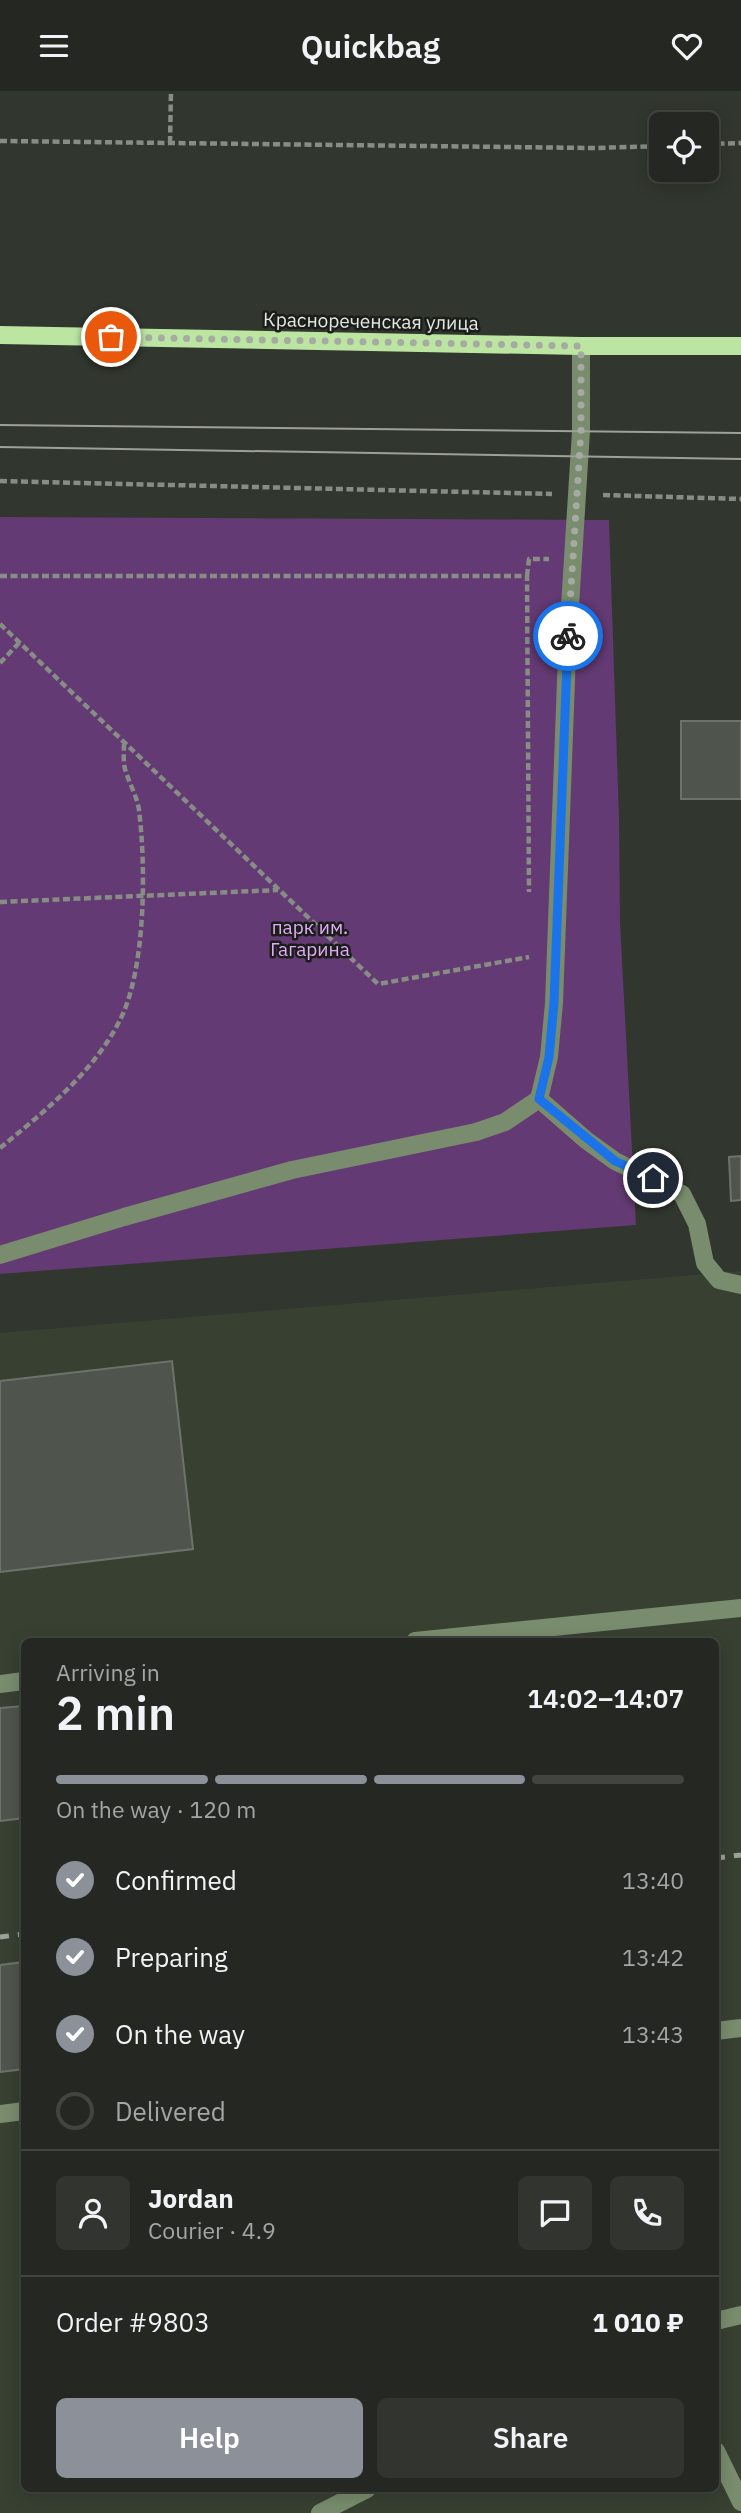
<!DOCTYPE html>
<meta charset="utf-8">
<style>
:root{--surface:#252822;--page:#31342f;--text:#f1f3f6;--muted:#a3a6a5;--line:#424440;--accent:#8c9099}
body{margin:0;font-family:"IBM Plex Sans",sans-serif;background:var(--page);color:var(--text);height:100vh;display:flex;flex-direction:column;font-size:26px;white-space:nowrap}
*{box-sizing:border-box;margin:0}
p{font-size:23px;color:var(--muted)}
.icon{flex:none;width:38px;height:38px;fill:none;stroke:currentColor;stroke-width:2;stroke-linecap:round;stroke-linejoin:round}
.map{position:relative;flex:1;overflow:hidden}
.side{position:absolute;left:21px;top:1547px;width:698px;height:854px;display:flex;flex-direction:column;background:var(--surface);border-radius:10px;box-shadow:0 4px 18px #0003,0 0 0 2px var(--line)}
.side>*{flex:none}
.buttons{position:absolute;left:649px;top:21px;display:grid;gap:14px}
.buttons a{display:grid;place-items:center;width:70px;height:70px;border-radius:10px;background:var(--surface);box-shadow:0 4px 18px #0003,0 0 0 2px var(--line);font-size:35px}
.pin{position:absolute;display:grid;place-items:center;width:60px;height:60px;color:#fff;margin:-30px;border:4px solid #fff;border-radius:50%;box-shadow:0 2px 7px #0007}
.courier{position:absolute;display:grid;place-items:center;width:70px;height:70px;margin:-35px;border:5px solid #1a73e8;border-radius:50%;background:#fff;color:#222;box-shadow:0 2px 9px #0007}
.summary em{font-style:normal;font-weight:600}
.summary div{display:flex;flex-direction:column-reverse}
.summary{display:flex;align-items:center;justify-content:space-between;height:119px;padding:0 35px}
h1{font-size:46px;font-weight:600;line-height:52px}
.bar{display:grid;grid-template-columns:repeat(4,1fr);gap:10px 7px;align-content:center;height:84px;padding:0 35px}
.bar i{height:9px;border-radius:5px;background:var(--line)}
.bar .current{background:var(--accent)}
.bar p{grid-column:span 4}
.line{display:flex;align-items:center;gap:18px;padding:0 35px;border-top:2px solid var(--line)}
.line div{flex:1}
.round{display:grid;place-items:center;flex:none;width:74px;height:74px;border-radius:10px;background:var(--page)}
ol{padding:0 35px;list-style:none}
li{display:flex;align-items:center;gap:21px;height:77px}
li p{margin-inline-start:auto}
li .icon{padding:7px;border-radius:50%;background:var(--accent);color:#fff;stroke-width:4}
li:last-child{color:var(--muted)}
li i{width:38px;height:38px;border:4px solid var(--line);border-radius:50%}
.button{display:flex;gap:14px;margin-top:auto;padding:14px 35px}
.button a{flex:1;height:80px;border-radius:10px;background:var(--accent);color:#fff;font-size:28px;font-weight:600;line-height:80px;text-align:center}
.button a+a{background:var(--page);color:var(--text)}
header{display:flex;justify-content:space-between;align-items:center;height:91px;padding:0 35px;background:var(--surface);font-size:32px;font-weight:600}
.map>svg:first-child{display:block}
.built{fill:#384032;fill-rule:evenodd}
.green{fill:#633a73}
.building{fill:#4f554c;stroke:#6d736a;stroke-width:2}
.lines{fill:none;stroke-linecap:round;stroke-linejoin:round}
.path{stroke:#878c85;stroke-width:4.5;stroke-dasharray:7 3.5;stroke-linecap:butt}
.minor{stroke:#798c6d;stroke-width:18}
.major{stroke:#bce5a2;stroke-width:18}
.tram{stroke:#9da19a;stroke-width:2}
.rail{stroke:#9da19a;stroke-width:5;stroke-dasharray:9 9;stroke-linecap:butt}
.done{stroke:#a5aaa3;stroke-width:7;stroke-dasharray:0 12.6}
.route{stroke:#1a73e8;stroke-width:9}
.labels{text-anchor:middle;stroke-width:5;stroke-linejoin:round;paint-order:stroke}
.street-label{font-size:19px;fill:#e4e8e2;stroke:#1a1d19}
.park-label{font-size:19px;fill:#e0acf6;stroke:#1a1d19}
</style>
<header><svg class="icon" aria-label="menu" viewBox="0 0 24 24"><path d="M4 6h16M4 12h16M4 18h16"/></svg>Quickbag<svg class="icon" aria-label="heart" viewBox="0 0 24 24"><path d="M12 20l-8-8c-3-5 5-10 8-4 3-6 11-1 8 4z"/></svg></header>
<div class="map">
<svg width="741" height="2422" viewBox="0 0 741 2422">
<rect width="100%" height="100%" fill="#31362e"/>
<!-- built -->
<path class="built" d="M741,1180V2422H0V1242ZM24,1550H716V2398H24Z"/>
<!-- green -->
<polygon class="green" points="0,426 609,429 619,727 620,831 636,1134 0,1183"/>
<!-- building -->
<g class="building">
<rect x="681" y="630" width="60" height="78"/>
<polygon points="741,1065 741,1109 731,1110 729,1066"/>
<polygon points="172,1270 193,1458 0,1481 0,1290"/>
<polygon points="24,1615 24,1727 0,1730 0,1617"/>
<polygon points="24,1871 24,1978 0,1981 0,1874"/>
</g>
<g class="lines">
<!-- path -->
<g class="path">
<polyline points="0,50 595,57 662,55"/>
<polyline points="170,52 171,0"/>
<polyline points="707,53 741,52"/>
<polyline points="0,390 552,403"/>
<polyline points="603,404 741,408"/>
<polyline points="0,485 527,485 529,801"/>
<polyline points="527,485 529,468 549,468"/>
<polyline points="0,533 378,893 529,866"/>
<polyline points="0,572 19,552"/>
<polyline points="0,811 278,799"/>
<path d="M0,1057C44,1021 94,981 120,929C146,878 146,775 139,719C137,705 129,692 125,678C123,670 124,660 124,652"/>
</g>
<!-- minor -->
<g class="minor">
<polyline points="539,1008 586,1049 615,1070 682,1103 697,1133 705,1172 719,1189 741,1194"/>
<polyline points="0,1164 124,1126 292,1079 476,1041 505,1031 539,1008 549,966 554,912 567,563 581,340 581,255"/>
<polyline points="415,1550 741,1517"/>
<polyline points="0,1593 24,1590"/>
<polyline points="716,1940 741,1937"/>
<polyline points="0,2023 24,2020"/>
<polyline points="716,2230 741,2224"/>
<polyline points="716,2360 741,2411"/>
<polyline points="320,2422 367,2398"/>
</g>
<!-- major -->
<polyline class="major" points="0,244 581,255 741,255"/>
<!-- tram -->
<g class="tram">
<polyline points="0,334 741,342"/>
<polyline points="0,356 741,368"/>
</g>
<!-- rail -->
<g class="rail">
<polyline points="716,1767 741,1764"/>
<polyline points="0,1846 24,1843"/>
</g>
</g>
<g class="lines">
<!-- done -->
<polyline class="done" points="111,246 581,255 581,340 568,545"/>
<!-- route -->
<polyline class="route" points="568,545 554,912 549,966 539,1008 615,1070 653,1087"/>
</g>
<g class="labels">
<!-- street labels -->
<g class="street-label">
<text transform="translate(371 230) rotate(1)" y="7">Краснореченская улица</text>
</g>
<!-- park labels -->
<g class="park-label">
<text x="310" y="843">парк им.<tspan x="310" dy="22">Гагарина</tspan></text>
</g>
</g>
</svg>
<div class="buttons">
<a><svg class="icon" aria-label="locate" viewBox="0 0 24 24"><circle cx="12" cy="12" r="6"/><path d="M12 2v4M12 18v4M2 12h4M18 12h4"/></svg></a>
</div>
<div class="pin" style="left:111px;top:246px;background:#ea580c"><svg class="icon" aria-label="bag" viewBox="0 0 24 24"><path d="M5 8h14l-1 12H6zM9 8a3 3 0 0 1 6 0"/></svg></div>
<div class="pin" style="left:653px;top:1087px;background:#1f2937"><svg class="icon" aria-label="home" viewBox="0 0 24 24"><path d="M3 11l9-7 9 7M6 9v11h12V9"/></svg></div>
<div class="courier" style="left:568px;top:545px"><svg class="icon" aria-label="bike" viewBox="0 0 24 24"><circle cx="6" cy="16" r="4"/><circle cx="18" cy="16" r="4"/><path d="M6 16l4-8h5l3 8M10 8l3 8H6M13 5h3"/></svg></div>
<section class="side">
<div class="summary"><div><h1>2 min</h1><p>Arriving in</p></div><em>14:02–14:07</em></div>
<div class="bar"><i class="current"></i><i class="current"></i><i class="current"></i><i></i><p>On the way · 120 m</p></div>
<ol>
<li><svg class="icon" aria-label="check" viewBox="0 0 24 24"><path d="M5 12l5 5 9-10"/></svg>Confirmed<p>13:40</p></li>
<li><svg class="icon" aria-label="check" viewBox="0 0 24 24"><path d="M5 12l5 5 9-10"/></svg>Preparing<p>13:42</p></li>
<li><svg class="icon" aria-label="check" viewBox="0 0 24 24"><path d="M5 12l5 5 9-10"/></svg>On the way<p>13:43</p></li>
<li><i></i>Delivered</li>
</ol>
<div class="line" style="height:126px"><a class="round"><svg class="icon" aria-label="person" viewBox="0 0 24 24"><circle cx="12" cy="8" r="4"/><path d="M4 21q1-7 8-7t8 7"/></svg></a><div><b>Jordan</b><p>Courier · 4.9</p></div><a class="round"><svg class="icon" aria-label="chat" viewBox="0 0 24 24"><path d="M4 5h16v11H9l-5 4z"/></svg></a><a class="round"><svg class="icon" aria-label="phone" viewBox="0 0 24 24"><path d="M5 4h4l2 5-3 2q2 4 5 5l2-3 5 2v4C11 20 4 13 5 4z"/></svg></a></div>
<div class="line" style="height:91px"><div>Order #9803</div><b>1 010 ₽</b></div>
<div class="button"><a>Help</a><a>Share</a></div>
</section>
</div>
